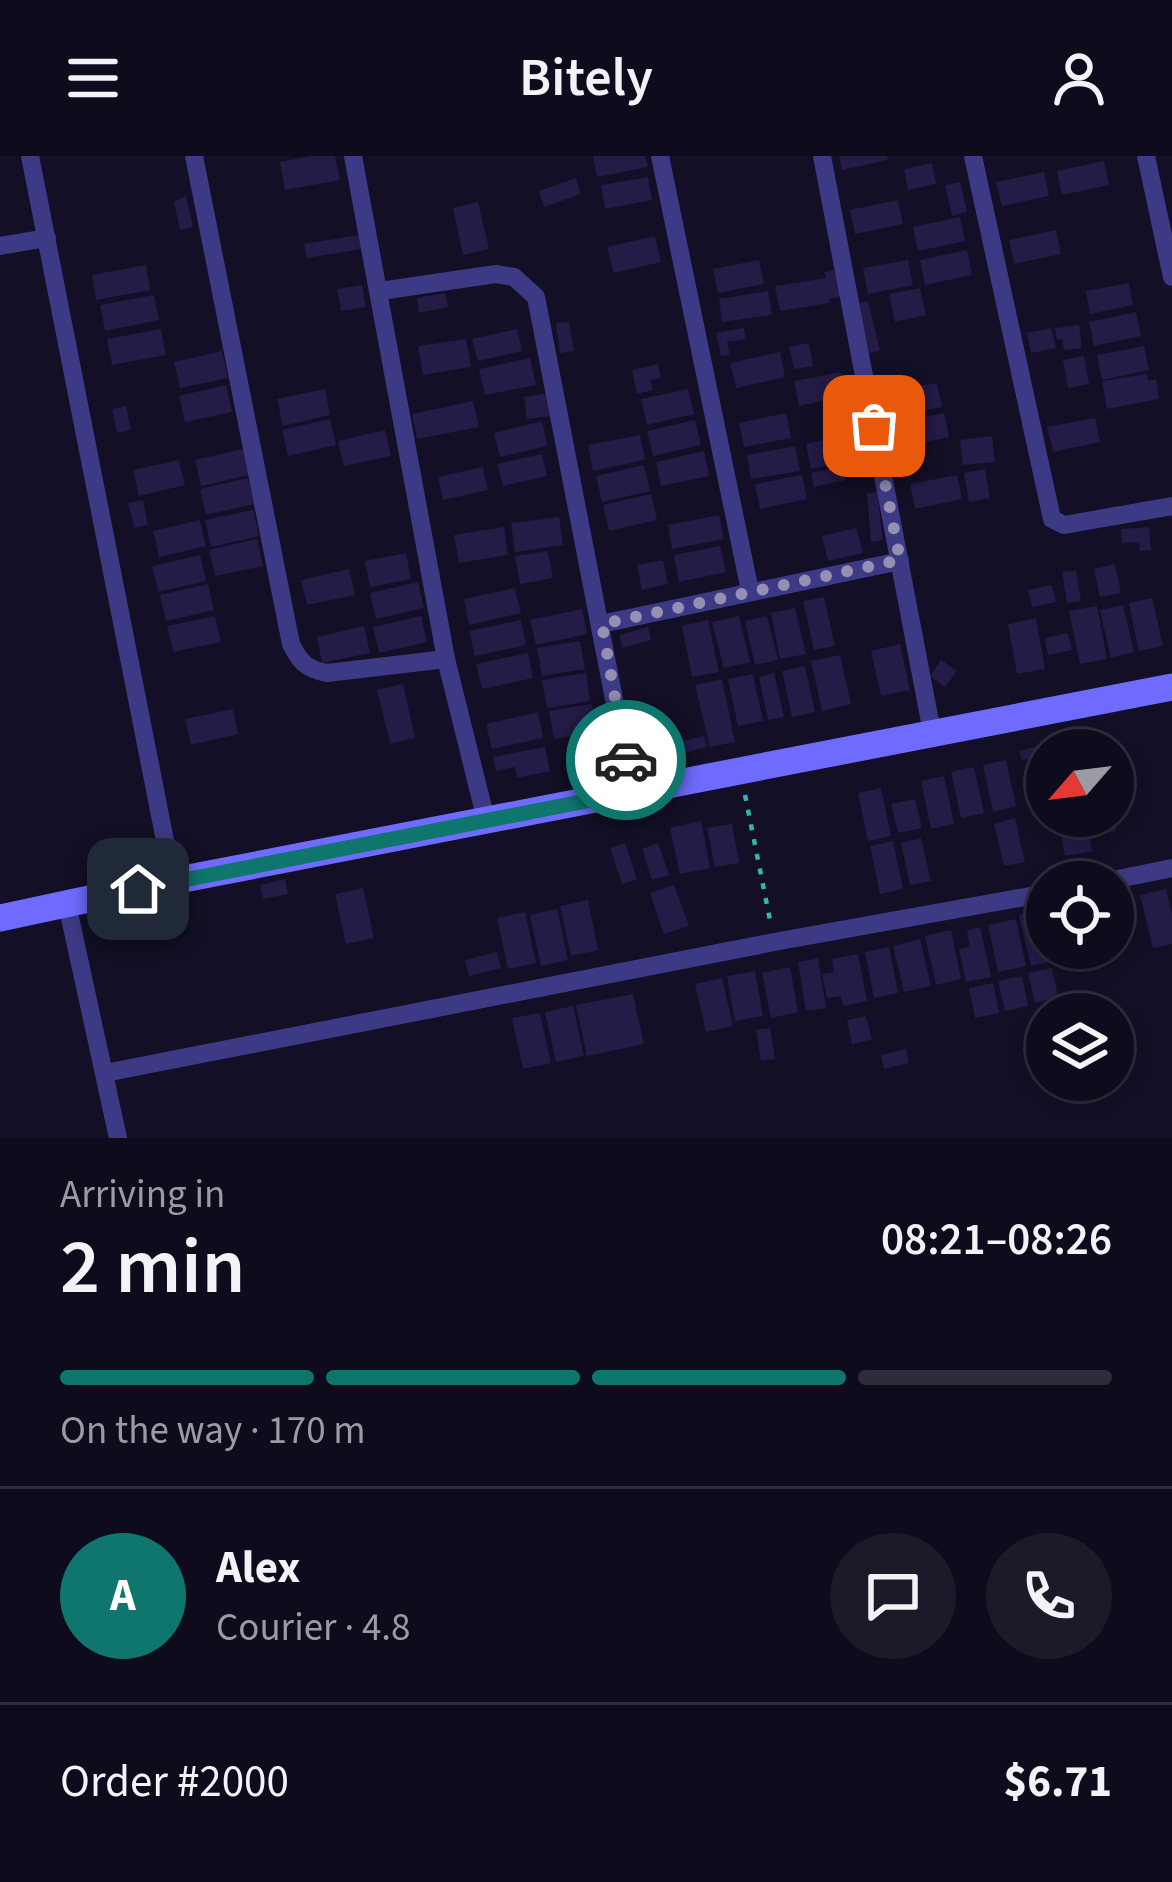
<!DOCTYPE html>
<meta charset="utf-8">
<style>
:root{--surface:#0e0b1c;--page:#1c1929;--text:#f1f3f6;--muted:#9b9ba3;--line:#2e2b3b;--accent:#0f766e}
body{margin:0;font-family:"Source Sans 3",sans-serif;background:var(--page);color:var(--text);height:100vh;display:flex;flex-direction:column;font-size:45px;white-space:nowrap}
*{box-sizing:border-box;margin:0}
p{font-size:39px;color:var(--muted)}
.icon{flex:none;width:66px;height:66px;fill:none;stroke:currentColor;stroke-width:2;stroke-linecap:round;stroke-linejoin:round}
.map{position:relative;height:982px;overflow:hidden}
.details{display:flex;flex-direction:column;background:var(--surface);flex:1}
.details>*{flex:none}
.needle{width:78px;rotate:242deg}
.buttons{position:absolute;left:1026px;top:573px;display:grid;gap:24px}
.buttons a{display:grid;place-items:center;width:108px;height:108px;border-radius:50%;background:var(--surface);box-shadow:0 6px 18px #0003,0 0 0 3px var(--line);font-size:60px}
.pin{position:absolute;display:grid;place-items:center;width:102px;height:102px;color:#fff;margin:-51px;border-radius:24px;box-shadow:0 6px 18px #0006}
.courier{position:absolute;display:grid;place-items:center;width:120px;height:120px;margin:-60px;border:9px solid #0f766e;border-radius:50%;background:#fff;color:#222;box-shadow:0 3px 15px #0007}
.summary em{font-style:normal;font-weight:600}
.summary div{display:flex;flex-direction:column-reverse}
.summary{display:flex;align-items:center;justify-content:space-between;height:204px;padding:0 60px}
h1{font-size:78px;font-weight:600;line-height:90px}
.bar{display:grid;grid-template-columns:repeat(4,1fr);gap:18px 12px;align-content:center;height:144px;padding:0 60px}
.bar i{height:15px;border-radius:9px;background:var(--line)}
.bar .selected{background:var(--accent)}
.bar p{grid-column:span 4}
.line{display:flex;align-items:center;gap:30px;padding:0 60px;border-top:3px solid var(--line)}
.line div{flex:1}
.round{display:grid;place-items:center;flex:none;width:126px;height:126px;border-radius:63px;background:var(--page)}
header{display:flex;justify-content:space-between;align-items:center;height:156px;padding:0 60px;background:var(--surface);font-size:54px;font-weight:600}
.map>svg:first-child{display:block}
.building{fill:#241b47}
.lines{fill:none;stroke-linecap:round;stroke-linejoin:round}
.path{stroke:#2fb8b0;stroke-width:4.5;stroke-dasharray:6 9;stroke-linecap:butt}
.street{stroke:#3d3a85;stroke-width:18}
.secondary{stroke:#6f6bff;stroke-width:27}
.done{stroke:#948fb3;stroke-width:12;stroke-dasharray:0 21.6}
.route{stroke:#0f766e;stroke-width:15}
</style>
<header><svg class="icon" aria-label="menu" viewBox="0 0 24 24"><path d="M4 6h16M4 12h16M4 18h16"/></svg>Bitely<svg class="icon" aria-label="person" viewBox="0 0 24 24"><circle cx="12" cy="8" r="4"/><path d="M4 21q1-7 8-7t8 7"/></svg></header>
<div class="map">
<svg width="1172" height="982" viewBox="0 0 1172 982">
<rect width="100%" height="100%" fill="#130f26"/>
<!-- building -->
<g class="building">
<polygon points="310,0 335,0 340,24 285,34 280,6"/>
<polygon points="593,0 645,0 648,11 597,21"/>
<polygon points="839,0 887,0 888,4 842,14"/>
<polygon points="1104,5 1109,29 1062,39 1057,15"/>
<polygon points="932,7 936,28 908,34 904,13"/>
<polygon points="1044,16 1049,40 1002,50 996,26"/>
<polygon points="648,21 652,44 605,53 601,29"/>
<polygon points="576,22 581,38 544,51 539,35"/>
<polygon points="960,26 967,56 952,60 945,29"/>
<polygon points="186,40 193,71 180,74 174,46"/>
<polygon points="898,44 903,68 855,78 850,54"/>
<polygon points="478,46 489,93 463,99 453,52"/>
<polygon points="960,61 965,85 918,95 913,71"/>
<polygon points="1056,74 1061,98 1014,108 1009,84"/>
<polygon points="359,79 361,93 307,102 304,88"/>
<polygon points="655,80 661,106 614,117 607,91"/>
<polygon points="967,94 972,119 925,129 920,104"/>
<polygon points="759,104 764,128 718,137 713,113"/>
<polygon points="908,104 913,129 868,138 863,112"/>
<polygon points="146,109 150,134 96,144 92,119"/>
<polygon points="836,114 842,140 829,143 829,147 780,155 775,130 826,122 824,116"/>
<polygon points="1129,127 1133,149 1090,158 1086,135"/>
<polygon points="362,129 366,151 341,155 337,133"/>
<polygon points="920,132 926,159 895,166 889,138"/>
<polygon points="768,135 772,159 722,166 719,143"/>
<polygon points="445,137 448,151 419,157 417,142"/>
<polygon points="154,139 159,164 105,175 100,149"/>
<polygon points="868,145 880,195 869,197 859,147"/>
<polygon points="1136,156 1141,180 1094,190 1089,166"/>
<polygon points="569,166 574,195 560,197 556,167"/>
<polygon points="1079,169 1082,192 1064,194 1062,183 1057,184 1055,172"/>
<polygon points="744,172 746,183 727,186 730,199 721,200 716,177"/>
<polygon points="1051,172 1056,192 1031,197 1027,177"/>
<polygon points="161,173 166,199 112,209 107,183"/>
<polygon points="517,173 522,195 478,205 472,183"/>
<polygon points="466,183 471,211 423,219 418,190"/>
<polygon points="809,187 813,210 794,213 789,191"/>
<polygon points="1144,190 1149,214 1102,224 1097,199"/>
<polygon points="222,195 228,222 180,232 174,206"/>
<polygon points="780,196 785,221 736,232 730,207"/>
<polygon points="1084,200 1089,228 1068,232 1063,204"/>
<polygon points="530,202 536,229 485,239 479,213"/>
<polygon points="658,208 661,222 650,224 653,234 637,238 632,214"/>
<polygon points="841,216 846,240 799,250 794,225"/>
<polygon points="1147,218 1148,225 1156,223 1159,243 1107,253 1102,225"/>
<polygon points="937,227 942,251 895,261 894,256 880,259 876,237"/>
<polygon points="226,229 232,256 185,266 179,240"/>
<polygon points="325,233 330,259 283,270 277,243"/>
<polygon points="688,233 694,258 647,269 641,243"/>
<polygon points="548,237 551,260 527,263 524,241"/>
<polygon points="473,245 479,271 417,283 412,258"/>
<polygon points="126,250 131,274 117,277 112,253"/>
<polygon points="786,257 791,282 744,291 739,267"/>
<polygon points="944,257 949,281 902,291 897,266"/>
<polygon points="1095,262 1100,286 1053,296 1047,271"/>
<polygon points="330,263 336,289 288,300 282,274"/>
<polygon points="695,264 701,289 653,300 647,275"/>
<polygon points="542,265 547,290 500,301 494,277"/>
<polygon points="385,274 391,300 344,310 338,285"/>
<polygon points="857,276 863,301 811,313 806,288"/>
<polygon points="640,279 645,304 593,315 588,289"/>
<polygon points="992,280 995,306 963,309 960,284"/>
<polygon points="795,290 800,315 751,323 747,299"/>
<polygon points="243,293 249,319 201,330 195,304"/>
<polygon points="704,295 709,320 661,330 656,306"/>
<polygon points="542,298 547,320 503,330 497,308"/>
<polygon points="179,304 185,329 139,340 133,314"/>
<polygon points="644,309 650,335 602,346 596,320"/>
<polygon points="842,310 846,324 814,331 811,317"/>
<polygon points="483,311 488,334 443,344 438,321"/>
<polygon points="985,313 990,342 969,346 964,317"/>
<polygon points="802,319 807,343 760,353 755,328"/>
<polygon points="957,319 962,343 915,353 910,328"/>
<polygon points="248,322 254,348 206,359 200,333"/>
<polygon points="877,336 883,384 871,386 867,337"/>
<polygon points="651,338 657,364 609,375 603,349"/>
<polygon points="143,344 148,369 134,372 128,347"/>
<polygon points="253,354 259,380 211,391 205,364"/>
<polygon points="719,359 724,383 672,393 668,369"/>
<polygon points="559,361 563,389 515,396 511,367"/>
<polygon points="200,364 206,390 159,401 153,375"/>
<polygon points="504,371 508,399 459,407 454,379"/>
<polygon points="1149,371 1151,394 1140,395 1139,386 1122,387 1121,373"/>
<polygon points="856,372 863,397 828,405 822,380"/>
<polygon points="257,383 263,410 215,420 209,394"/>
<polygon points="720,390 726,416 679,426 674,399"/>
<polygon points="548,395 553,422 520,428 515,400"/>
<polygon points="406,397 411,423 370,431 365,405"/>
<polygon points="200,399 206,425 158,436 152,410"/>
<polygon points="663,404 668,428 642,434 637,409"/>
<polygon points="1115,408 1121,437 1100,441 1094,413"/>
<polygon points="349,413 355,439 307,449 301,424"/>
<polygon points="1076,415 1081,445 1067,447 1062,416"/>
<polygon points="418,426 424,452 376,463 370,437"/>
<polygon points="208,428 214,454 166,465 160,439"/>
<polygon points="1052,429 1056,446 1032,451 1028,434"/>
<polygon points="515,432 521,457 469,469 464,443"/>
<polygon points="824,441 835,490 814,494 803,445"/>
<polygon points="1152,442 1163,490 1139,495 1129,447"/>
<polygon points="1123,449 1134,496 1111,502 1100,454"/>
<polygon points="1097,450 1107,503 1080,508 1069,455"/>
<polygon points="795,452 806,498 780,503 771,457"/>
<polygon points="582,453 587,478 536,489 530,464"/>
<polygon points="215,460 221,486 173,496 167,470"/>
<polygon points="421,460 427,486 379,497 373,471"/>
<polygon points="739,460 750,506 724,512 712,466"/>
<polygon points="767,460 778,504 755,509 745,465"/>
<polygon points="1036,462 1045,513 1017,518 1008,468"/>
<polygon points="521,464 526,489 475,500 469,475"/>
<polygon points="708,464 719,516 692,521 682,470"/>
<polygon points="364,470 370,497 322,507 317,481"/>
<polygon points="648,471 651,484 622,492 619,479"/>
<polygon points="1068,477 1072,494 1048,499 1045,482"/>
<polygon points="580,485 585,513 542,520 537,492"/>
<polygon points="900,488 910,534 881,540 871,495"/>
<polygon points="528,497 533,522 482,533 476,508"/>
<polygon points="840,499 851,548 822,555 811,505"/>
<polygon points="941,504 957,515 945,531 930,520"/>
<polygon points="805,510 815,556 792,561 782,515"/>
<polygon points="586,517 590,545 547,552 542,524"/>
<polygon points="774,517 784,561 768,564 759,521"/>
<polygon points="753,518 763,565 738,570 728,523"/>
<polygon points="722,523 735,586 710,591 695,529"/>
<polygon points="403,528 415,582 390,588 377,534"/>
<polygon points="592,548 597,576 554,583 549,555"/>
<polygon points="233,553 238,578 191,589 185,563"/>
<polygon points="538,556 543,582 492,593 486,568"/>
<polygon points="1103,578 1106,594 1075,594 1073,583"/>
<polygon points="704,580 707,591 675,599 672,587"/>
<polygon points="1039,590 1045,615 1034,617 1030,602 1022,604 1019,595"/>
<polygon points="545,591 550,615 517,622 515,611 496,615 493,601"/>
<polygon points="1006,604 1016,650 993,656 983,609"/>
<polygon points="974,611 984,657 961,662 951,616"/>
<polygon points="944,620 954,668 931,673 921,625"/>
<polygon points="881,632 891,680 868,685 858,637"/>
<polygon points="915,643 922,672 898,677 891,648"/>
<polygon points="1058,660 1085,660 1092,695 1065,700"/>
<polygon points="1088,660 1113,660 1116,675 1092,680"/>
<polygon points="1015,662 1025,706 1004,710 994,668"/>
<polygon points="701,665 710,712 680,718 670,672"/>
<polygon points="732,668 739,707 715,711 707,672"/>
<polygon points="921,682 931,725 910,729 901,687"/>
<polygon points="893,685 903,733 880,738 870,690"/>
<polygon points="625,687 637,723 622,728 610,692"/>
<polygon points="658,687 669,719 652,724 642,693"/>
<polygon points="285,723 288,738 263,743 260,729"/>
<polygon points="674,729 689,770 664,778 650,737"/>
<polygon points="363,732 374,782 346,788 335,738"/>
<polygon points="1166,733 1172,759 1172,788 1153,792 1140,739"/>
<polygon points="588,744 598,794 571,800 560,750"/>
<polygon points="557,753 568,804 541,810 530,759"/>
<polygon points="1047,753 1047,792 1056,792 1059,804 1031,810 1019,759"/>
<polygon points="525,756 536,807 508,813 497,762"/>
<polygon points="1016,763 1026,810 998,816 988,769"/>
<polygon points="980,771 991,821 966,826 959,793 970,791 967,774"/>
<polygon points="951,774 961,823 936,829 925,780"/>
<polygon points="920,783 931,830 904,836 893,790"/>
<polygon points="889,791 898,837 874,842 865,796"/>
<polygon points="497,796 501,812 469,820 465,804"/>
<polygon points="858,798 867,845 843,850 841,840 827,842 822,818 834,816 832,803"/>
<polygon points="818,802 826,852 806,855 798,806"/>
<polygon points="790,811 798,856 771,862 762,817"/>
<polygon points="1052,812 1058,841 1035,847 1028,817"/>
<polygon points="755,815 763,860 735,865 727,820"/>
<polygon points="1022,820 1028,850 1005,855 998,825"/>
<polygon points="722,822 733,870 706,876 695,828"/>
<polygon points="993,827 999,857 975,862 969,832"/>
<polygon points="633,838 644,888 587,900 576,849"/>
<polygon points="573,850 584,900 556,906 545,856"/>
<polygon points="540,857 551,907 523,913 512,862"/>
<polygon points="866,860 872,884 852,888 847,864"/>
<polygon points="770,872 775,903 761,905 756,874"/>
<polygon points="906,893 909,907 884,913 881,899"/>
</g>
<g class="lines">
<!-- path -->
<polyline class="path" points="745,639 771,769"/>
<!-- street -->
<g class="street">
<polyline points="30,0 173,725"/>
<path d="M194,0L291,488C300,506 306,513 327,517L446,503"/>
<polyline points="353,0 446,503 486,664"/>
<polyline points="660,0 750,435"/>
<polyline points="822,0 932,576"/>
<polyline points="973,0 1052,363 1064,369 1172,350"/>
<polyline points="1146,0 1172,121"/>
<polyline points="0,90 47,82"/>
<polyline points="380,135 496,118 514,121 536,141 632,636"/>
<polyline points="601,468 900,405"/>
<polyline points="1103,726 1172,712"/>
<polyline points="67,748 118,982"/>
<polyline points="105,917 774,786 1047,737"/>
</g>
<!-- secondary -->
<polyline class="secondary" points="0,762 173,725 1172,531"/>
</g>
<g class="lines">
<!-- done -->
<polyline class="done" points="626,604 602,468 900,404 874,270"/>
<!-- route -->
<polyline class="route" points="138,733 632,636 626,604"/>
</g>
</svg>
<div class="buttons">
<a><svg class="needle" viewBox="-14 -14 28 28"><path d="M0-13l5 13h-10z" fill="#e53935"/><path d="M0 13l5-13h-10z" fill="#9b9ba3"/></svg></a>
<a><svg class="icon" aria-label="locate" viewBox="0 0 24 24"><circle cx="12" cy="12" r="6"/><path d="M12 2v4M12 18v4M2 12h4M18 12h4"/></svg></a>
<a><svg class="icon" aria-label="layers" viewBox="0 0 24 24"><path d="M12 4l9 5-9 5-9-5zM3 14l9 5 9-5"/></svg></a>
</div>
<div class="pin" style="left:874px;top:270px;background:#ea580c"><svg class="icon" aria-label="bag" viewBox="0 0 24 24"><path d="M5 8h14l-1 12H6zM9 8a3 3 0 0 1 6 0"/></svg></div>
<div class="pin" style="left:138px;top:733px;background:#1f2937"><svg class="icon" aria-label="home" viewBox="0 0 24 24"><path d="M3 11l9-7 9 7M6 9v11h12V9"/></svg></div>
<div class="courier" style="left:626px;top:604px"><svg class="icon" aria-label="car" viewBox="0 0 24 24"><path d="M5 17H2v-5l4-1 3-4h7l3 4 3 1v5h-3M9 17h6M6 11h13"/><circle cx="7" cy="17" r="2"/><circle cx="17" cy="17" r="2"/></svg></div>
</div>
<section class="details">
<div class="summary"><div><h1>2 min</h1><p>Arriving in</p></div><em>08:21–08:26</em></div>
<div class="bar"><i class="selected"></i><i class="selected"></i><i class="selected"></i><i></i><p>On the way · 170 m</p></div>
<div class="line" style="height:216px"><b class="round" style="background:var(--accent);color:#fff">A</b><div><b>Alex</b><p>Courier · 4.8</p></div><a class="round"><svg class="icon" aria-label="chat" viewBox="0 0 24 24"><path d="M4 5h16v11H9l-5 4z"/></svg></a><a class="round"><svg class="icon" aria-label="phone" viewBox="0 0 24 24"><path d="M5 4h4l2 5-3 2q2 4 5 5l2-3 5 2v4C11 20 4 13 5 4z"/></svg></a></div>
<div class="line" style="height:156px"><div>Order #2000</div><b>$6.71</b></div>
</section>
